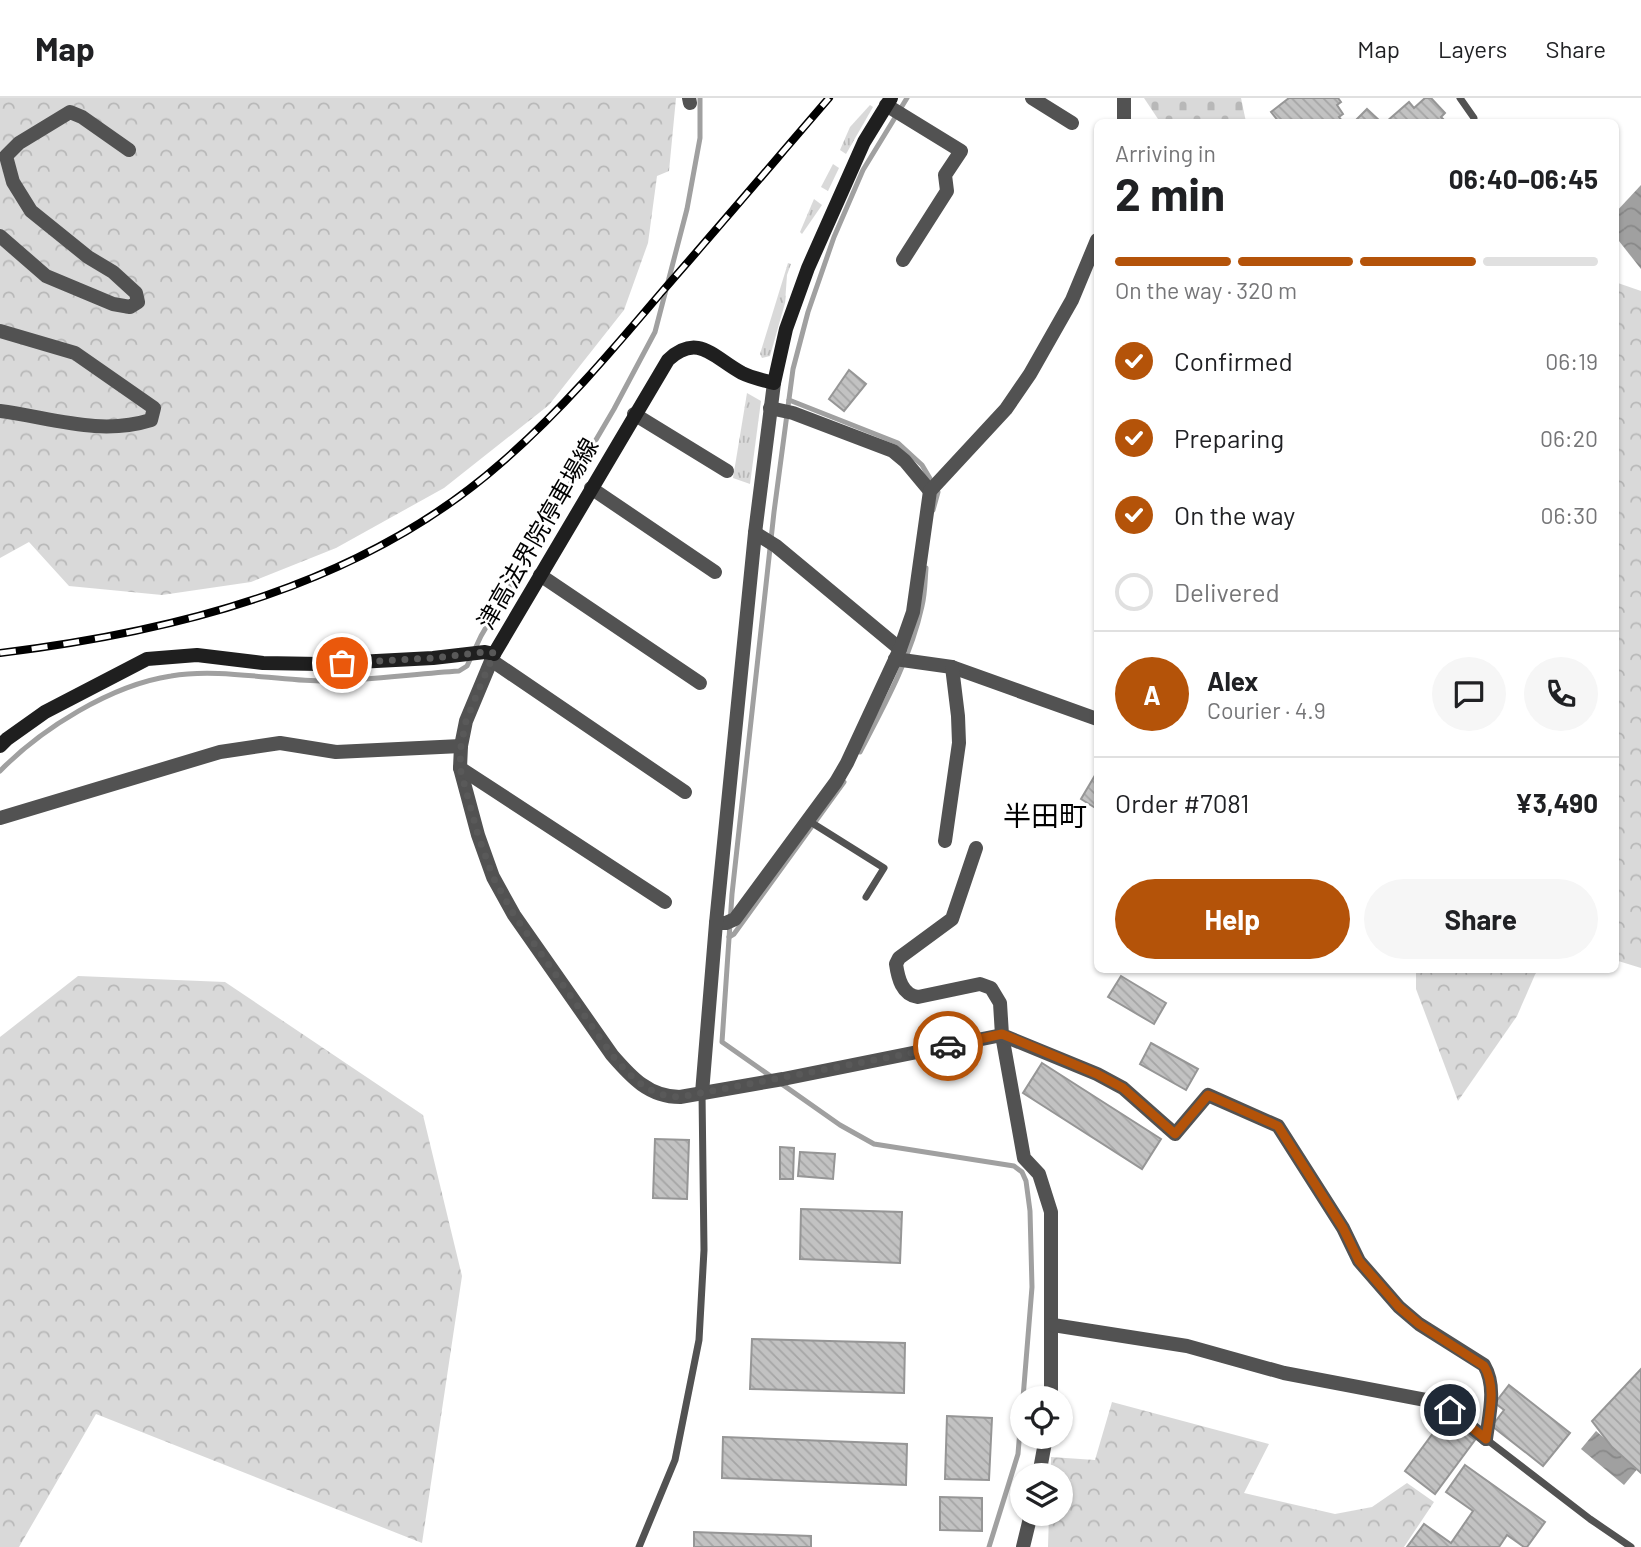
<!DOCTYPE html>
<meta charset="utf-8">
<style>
:root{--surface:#fff;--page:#f6f6f6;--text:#202124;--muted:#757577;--line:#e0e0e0;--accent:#b45309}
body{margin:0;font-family:Barlow,"Noto Sans JP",sans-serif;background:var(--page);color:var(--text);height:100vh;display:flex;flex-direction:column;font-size:26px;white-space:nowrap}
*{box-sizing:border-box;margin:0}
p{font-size:23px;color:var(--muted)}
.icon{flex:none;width:38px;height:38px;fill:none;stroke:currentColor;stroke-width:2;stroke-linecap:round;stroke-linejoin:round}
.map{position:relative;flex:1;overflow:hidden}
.side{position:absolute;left:1094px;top:21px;width:525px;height:854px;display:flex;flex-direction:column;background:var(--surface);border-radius:10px;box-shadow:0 2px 5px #0004}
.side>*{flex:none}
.tools{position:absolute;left:1010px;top:1288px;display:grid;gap:14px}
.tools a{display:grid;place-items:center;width:63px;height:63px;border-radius:50%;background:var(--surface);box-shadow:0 2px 5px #0004;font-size:35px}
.pin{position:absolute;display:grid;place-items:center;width:60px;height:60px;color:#fff;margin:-30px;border:4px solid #fff;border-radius:50%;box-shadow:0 2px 7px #0007}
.courier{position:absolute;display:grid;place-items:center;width:70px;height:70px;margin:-35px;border:5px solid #b45309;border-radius:50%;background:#fff;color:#222;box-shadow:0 2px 9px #0007}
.overview em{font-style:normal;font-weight:700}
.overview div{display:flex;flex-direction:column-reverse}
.overview{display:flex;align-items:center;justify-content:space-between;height:119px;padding:0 21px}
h1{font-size:46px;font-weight:700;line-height:52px}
.bar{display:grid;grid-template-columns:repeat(4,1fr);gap:10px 7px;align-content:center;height:84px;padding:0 21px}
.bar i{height:9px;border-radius:5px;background:var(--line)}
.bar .current{background:var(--accent)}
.bar p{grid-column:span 4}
.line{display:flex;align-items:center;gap:18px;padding:0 21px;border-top:2px solid var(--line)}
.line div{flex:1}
.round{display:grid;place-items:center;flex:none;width:74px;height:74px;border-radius:37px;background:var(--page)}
ol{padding:0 21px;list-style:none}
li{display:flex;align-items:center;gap:21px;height:77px}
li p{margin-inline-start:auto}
li .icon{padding:7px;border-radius:50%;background:var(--accent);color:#fff;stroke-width:4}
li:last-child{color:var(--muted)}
li i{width:38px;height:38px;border:4px solid var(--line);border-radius:50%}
.cta{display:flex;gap:14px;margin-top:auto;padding:14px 21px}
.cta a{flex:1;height:80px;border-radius:42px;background:var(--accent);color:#fff;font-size:28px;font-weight:700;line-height:80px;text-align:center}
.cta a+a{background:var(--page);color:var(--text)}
header{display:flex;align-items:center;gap:42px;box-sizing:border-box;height:98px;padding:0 35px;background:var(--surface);border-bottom:2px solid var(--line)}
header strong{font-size:33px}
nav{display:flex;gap:38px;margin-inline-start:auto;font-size:24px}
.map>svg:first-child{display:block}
.grass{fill:url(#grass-tufts)}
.forest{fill:url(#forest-crowns)}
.cemetery{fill:url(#cemetery-stones)}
.water{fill:url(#water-waves)}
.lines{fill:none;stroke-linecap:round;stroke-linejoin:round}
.stream{stroke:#a0a0a0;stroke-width:5}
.building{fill:url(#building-back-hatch);stroke:#969696;stroke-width:2}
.service{stroke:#525252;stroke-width:7}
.minor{stroke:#525252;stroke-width:14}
.tertiary{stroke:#525252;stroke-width:14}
.secondary{stroke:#1f1f1f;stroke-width:14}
.rail-casing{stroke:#000;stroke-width:8}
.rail{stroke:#fff;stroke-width:5;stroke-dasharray:16;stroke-linecap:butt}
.done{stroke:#595959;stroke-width:7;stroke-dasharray:0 12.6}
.route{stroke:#b45309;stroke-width:9}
.labels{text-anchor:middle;stroke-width:6;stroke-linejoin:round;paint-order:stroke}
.street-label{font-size:24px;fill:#000;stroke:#fff}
.quarter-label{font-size:28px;fill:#000;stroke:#fff}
</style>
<header>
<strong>Map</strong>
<nav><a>Map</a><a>Layers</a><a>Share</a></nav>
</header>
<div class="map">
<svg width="1641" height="1449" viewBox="0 0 1641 1449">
<defs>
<pattern id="grass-tufts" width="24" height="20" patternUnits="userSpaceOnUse" patternTransform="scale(1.75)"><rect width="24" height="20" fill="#d9d9d9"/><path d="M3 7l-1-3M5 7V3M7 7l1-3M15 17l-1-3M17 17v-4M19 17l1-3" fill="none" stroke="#b8b8b8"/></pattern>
<pattern id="forest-crowns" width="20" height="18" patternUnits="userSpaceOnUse" patternTransform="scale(1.75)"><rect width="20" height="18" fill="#d9d9d9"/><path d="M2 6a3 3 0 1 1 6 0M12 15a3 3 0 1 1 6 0" fill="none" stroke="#b8b8b8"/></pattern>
<pattern id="cemetery-stones" width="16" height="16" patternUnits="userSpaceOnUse" patternTransform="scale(1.75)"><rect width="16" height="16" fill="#d9d9d9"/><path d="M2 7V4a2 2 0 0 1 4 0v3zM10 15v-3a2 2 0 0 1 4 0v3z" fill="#b8b8b8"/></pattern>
<pattern id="water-waves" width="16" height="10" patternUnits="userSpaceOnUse" patternTransform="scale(1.75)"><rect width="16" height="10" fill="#a0a0a0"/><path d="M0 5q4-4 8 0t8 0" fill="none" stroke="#888"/></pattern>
<pattern id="building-back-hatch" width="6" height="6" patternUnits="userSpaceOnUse" patternTransform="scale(1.75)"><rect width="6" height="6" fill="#c2c2c2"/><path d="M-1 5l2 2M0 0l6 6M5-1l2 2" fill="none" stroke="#a5a5a5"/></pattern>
</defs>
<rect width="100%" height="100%" fill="#fff"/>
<!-- grass -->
<g class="grass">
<polygon points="870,7 873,9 846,56 840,52 850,29"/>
<polygon points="833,66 839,70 828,93 821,89"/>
<polygon points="814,101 822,107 802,136 800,134"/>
<polygon points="788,165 791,166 787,177 785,205 770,258 762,260 760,256"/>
<polygon points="747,295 761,303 750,386 733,380"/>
</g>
<!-- forest -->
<g class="forest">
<polygon points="0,0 676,0 669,73 657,78 648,145 624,212 549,307 444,390 336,450 251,484 162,497 69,488 29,444 0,460"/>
<polygon points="1615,184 1641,193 1641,870 1615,862"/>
<polygon points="1416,872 1537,872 1517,918 1458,1003 1416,891"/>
<polygon points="78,878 225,884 423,1017 462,1178 422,1445 96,1316 19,1449 0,1449 0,939"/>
<polygon points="1112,1304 1269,1346 1244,1395 1335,1416 1372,1409 1407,1385 1434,1404 1404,1449 1048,1449 1049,1416 1060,1416 1060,1377 1051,1377 1051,1359 1095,1362"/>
</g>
<!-- cemetery -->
<polygon class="cemetery" points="1144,0 1241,0 1246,24 1160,24"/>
<!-- water -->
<g class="water">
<polygon points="1641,87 1641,171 1615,138 1615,115"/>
<polygon points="1596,1333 1639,1369 1624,1387 1581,1351"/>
</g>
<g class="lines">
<!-- stream -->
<g class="stream">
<polyline points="907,0 863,72 834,139 808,214 793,271 774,414 732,796 722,944 840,1027 874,1046 1014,1068 1022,1074 1026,1083 1030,1113 1032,1189 1023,1300"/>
<polyline points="789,302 898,345 922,367 938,394 933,412"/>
<path d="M860,654C884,608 911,559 922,508C925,496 925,483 926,470"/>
<path d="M0,673C41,631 111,587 171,578C217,570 273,582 320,583C366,583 413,576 459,573L467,568L481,538L614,311L655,234L687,111L700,40V0"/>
<polyline points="729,839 734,836 844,684"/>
<polyline points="989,1449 1018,1356 1022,1307"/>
</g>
</g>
<!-- building -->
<g class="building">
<polygon points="1289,0 1338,0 1341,4 1337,7 1343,16 1339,19 1343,24 1279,24 1271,14"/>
<polygon points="1425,0 1431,0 1445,15 1441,19 1446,24 1386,24 1409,4 1414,10"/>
<polygon points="1367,11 1381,24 1354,24"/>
<polygon points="849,272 866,286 844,313 829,301"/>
<polygon points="1097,674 1097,711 1081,701"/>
<polygon points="1121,878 1166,905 1154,926 1108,899"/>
<polygon points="1151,945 1198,971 1186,992 1140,966"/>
<polygon points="1042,965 1161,1041 1142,1071 1023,995"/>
<polygon points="655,1041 689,1042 687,1101 653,1100"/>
<polygon points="780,1049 794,1050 793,1081 780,1081"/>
<polygon points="800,1054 835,1056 833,1081 798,1078"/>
<polygon points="801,1111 902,1114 900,1165 800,1161"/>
<polygon points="752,1241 905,1245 904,1295 750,1291"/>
<polygon points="1641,1271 1641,1375 1612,1349 1592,1323"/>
<polygon points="1509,1287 1570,1335 1543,1368 1492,1328 1504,1312 1495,1305"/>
<polygon points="947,1318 992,1320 989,1382 945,1381"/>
<polygon points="1445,1319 1475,1342 1435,1396 1405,1373"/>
<polygon points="723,1339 907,1346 906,1387 722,1380"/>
<polygon points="1465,1367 1545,1424 1527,1449 1524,1449 1507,1437 1499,1449 1407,1449 1424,1426 1451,1445 1473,1413 1446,1394"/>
<polygon points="940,1399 982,1400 982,1433 940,1432"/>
<polygon points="694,1434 811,1438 811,1449 694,1449"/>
</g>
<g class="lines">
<!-- service -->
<g class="service">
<polyline points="1460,0 1474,20 1474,24"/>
<polyline points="809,723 884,770 866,799"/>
<polyline points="1486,1341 1590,1421 1631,1449"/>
<polyline points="639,1449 675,1362 699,1242 704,1152 702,995"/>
</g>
<!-- minor -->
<g class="minor">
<polyline points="689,0 690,5"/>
<polyline points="1032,0 1072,25"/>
<polyline points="886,7 961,53 945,77 947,93 903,162"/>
<polyline points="1124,24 1124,0"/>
<polyline points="0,138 46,178 113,206 130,209 138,204 136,195 113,174 88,159 31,113 13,84 6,58 19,45 70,14 82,19 129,52"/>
<path d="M0,233L75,255L154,310L151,322C100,338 52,320 0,313"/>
<polyline points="770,310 793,315 893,353 905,363 930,393"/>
<polyline points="634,316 727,373"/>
<polyline points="591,390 715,474"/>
<polyline points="755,435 776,448 900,551"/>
<polyline points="540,477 700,585"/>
<path d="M494,556L466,623L461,648L460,670L478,737L493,779L514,817L612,957C631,979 649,999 680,999L783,981L1002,937L1024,1060L1039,1076L1051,1114V1300"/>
<polyline points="895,561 952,569 1097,621"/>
<polyline points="491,562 685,694"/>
<polyline points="460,670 665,804"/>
<polyline points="0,720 220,654 280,645 336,654 461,648"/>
<polyline points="945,743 959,645 958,618 952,569"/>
<path d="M976,750L952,821L899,860L896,866C898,880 902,897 918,899L980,886L991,890L1000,905L1002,937L1097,976L1123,990L1175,1036L1208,997L1278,1028L1343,1130L1359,1163L1399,1209L1419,1226L1484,1267C1497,1289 1489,1317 1486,1341"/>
<polyline points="716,825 726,825 735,821 836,684 847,665 900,551 913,514 930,393 1006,311 1030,276 1072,202 1097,142"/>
<polyline points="1053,1227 1187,1248 1284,1275 1431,1303 1450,1312 1486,1341"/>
<polyline points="1039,1377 1046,1339"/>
<polyline points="1023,1449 1031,1416"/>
</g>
<!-- tertiary -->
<polyline class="tertiary" points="702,995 716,825 755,435 774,285"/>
<!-- secondary -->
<path class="secondary" d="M0,648L7,641L45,614L147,561L197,557L263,565L320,566L433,560L485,554L494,556L668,262C698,234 714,260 742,275C752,280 763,282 774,285L786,231L808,170L864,44L891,0"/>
<defs>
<path id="rail" d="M0,555C179,533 362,487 501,365C560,314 610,255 660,196C717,131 773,65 829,0"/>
</defs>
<!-- rail casing -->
<use href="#rail" class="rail-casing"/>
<!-- rail -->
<use href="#rail" class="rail"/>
</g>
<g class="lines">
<!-- done -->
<path class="done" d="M342,565L433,560L485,554L494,555L466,623L461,648L460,670L478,737L493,779L514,817L612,957C631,979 649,999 680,999L948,948"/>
<!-- route -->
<path class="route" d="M948,948L1002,936L1097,976L1123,990L1175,1036L1208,997L1278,1028L1343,1130L1359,1163L1399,1209L1419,1226L1484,1268C1497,1289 1489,1317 1486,1341L1450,1312"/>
</g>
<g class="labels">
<!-- street labels -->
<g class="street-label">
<text transform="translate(538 436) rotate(-60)" y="8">津高法界院停車場線</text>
</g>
<!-- quarter labels -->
<g class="quarter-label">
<text x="1045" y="728">半田町</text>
</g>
</g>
</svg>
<div class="tools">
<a><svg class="icon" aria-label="locate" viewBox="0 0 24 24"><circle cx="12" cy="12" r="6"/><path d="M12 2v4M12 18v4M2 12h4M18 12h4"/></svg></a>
<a><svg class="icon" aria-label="layers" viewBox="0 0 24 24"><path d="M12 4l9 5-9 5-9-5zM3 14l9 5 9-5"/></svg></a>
</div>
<div class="pin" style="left:342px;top:565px;background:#ea580c"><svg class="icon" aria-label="bag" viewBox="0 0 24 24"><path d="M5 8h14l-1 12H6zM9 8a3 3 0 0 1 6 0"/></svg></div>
<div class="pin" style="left:1450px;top:1312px;background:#1f2937"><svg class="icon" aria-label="home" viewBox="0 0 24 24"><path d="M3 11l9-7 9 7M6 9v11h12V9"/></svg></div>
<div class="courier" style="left:948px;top:948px"><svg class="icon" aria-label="car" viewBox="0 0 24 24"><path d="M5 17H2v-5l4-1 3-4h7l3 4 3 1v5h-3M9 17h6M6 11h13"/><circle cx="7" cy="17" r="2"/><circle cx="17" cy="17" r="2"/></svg></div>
<section class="side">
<div class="overview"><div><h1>2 min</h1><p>Arriving in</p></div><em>06:40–06:45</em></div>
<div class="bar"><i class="current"></i><i class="current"></i><i class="current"></i><i></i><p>On the way · 320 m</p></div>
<ol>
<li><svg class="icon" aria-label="check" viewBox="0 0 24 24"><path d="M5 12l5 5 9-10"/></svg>Confirmed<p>06:19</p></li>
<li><svg class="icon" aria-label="check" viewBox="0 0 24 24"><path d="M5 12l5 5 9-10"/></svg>Preparing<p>06:20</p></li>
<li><svg class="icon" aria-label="check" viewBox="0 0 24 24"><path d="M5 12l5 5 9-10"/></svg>On the way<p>06:30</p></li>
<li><i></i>Delivered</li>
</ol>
<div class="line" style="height:126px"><b class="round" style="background:var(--accent);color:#fff">A</b><div><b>Alex</b><p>Courier · 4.9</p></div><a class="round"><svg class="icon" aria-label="chat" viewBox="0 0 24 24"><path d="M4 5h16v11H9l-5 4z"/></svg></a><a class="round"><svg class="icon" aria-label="phone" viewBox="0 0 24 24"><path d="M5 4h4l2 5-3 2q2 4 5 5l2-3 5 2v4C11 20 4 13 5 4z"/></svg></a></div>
<div class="line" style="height:91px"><div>Order #7081</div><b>¥3,490</b></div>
<div class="cta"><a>Help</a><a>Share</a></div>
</section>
</div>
